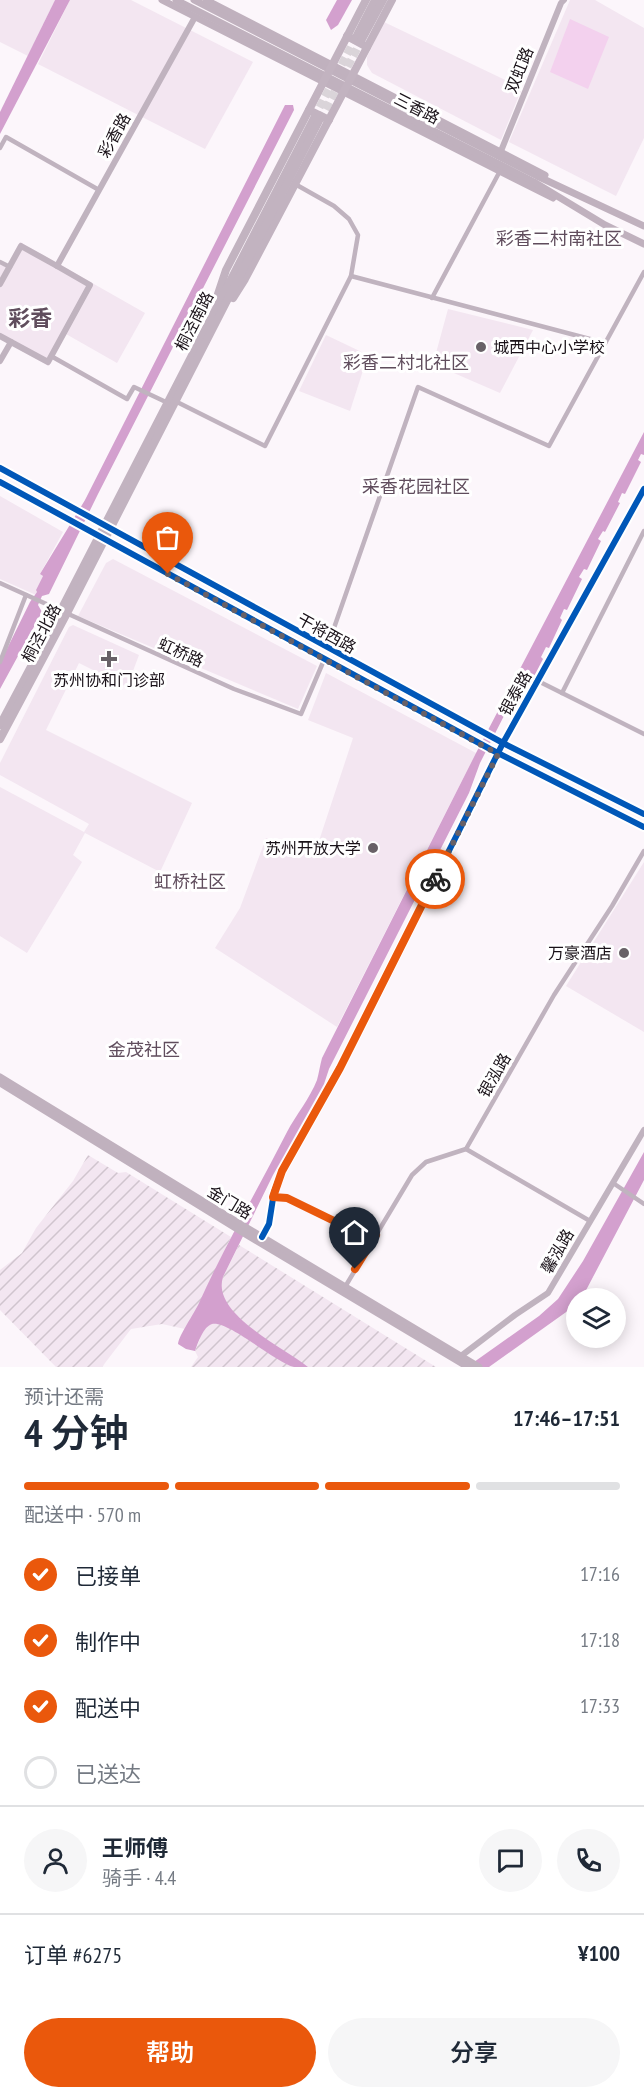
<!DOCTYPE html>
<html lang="zh">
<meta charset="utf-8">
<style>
:root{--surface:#fff;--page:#f6f6f7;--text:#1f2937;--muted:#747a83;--line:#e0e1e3;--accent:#ea580c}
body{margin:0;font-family:"PT Sans Narrow","Noto Sans SC",sans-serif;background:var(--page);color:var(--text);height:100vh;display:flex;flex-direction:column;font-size:22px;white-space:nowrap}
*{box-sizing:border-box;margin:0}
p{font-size:20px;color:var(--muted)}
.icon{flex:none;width:33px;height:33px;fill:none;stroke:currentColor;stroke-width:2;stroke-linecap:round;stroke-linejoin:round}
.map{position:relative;height:1367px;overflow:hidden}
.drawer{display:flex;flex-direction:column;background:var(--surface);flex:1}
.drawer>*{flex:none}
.fabs{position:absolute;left:566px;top:1288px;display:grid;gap:12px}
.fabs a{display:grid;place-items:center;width:60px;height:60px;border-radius:50%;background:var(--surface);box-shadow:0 3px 15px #0003;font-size:30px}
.pin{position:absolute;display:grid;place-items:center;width:51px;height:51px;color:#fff;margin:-62px -26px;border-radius:50% 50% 50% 0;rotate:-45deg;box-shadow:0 0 6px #0007}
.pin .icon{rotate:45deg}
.courier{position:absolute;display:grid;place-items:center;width:60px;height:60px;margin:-30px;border:4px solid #ea580c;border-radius:50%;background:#fff;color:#222;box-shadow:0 2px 8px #0007}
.overview em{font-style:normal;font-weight:600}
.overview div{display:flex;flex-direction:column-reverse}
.overview{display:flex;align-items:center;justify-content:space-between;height:102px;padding:0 24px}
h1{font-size:39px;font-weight:600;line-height:45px}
.bar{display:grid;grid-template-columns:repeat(4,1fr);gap:9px 6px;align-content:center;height:72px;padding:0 24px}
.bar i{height:8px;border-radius:4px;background:var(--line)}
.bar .active{background:var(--accent)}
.bar p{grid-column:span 4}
.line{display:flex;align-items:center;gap:15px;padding:0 24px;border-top:2px solid var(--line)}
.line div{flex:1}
.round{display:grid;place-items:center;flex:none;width:63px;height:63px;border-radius:32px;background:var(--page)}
ol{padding:0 24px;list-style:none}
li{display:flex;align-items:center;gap:18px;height:66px}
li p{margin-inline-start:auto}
li .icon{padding:6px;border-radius:50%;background:var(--accent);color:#fff;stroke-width:4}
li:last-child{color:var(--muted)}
li i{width:33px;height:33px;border:3px solid var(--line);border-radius:50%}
.button{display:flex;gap:12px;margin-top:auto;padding:12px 24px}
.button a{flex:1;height:69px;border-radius:36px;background:var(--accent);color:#fff;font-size:24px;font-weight:600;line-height:69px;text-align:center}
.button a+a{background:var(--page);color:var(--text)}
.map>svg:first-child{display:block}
.built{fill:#f3e6f1}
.industrial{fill:url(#industrial-furrows)}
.grass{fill:#f3d1ee}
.water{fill:#d3a0ce}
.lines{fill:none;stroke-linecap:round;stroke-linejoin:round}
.primary-tunnel{stroke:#dad4d9;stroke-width:8;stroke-dasharray:8 4;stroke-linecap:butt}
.minor{stroke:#c0b3bf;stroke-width:4.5}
.tertiary{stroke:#c0b3bf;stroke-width:6}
.secondary{stroke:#c0b1be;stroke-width:7}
.primary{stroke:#c2b3c0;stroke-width:8}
.cycleway-casing{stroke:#fff;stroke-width:10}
.cycleway{stroke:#0057b8;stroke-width:6}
.done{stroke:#686167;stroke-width:6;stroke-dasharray:0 10.8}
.route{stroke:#ea580c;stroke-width:8}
.poi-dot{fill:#686167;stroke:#fff;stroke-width:2}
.labels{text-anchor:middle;stroke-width:6;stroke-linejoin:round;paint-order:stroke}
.street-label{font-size:16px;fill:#191118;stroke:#fff}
.poi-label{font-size:16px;fill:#191118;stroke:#fff;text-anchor:end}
.neighbourhood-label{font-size:18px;fill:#604d5d;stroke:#fff}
.district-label{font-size:22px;font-weight:bold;fill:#604d5d;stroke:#fff}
</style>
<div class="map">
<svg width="644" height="1367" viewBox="0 0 644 1367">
<defs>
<pattern id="industrial-furrows" width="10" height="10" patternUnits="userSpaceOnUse" patternTransform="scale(1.5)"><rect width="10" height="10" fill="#f3e6f1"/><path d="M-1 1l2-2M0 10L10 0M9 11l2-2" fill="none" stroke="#d0c4ce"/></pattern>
</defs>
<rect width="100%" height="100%" fill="#fcf6fb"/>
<!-- built -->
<g class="built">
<polygon points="0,0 55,0 28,56 0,42"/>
<polygon points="70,0 131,0 253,62 205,149 38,64"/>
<polygon points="570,0 595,0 644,28 644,138 616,196 509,142"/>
<polygon points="384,22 522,88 501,140 372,73 367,65 367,57"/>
<polygon points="20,242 145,313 117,363 66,334 49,366 0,339 0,265 6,267"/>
<polygon points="448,309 533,330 500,393 433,364"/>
<polygon points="326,335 368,355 350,411 299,391"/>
<polygon points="0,496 63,532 40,574 43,576 36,590 38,592 36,595 0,579"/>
<polygon points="113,559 317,666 298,709 78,616 106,563"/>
<polygon points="73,625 139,655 127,687 79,663 46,730 192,803 160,872 85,833 73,855 82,862 27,953 0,936 0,787 84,832 89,824 0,775 0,763 69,627"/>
<polygon points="326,673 476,753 337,1027 215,948 240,908 266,838 314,856 353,738 308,720"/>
<polygon points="644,862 644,1032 566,986"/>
</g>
<!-- industrial -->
<polygon class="industrial" points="88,1155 118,1173 126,1172 231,1237 190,1323 207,1328 223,1277 239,1245 436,1367 191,1367 198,1357 195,1351 200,1339 185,1329 162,1324 131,1329 102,1367 56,1367 0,1310 0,1270 22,1253 36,1228 73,1181"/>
<!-- grass -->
<polygon class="grass" points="570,19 609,37 588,89 550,72"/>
<!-- water -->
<g class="water">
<polygon points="55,0 70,0 0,134 0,112"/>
<polygon points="337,0 352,0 338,25 331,30 326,20"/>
<polygon points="285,105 293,105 294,110 98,494 49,594 42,596 38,605 42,612 0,689 0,663 30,602 37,592 36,590 43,576 40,574 85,500"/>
<path d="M644,432V455L641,454L638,460L641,462L625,494L622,493L618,502L620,503L605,532L603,531L598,539L601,541L587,570L584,569L579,577L582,579L567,610L564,609L560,618L562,620L549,648L546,647L541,657L543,659L530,684L528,683L522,693L511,702L480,763L469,793L329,1069L324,1084L273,1175L223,1277C211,1314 284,1347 308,1367C304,1367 298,1367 294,1367C276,1363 228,1320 212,1324C203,1327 198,1343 195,1351L186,1349L178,1344C179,1335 194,1314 199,1303C225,1245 258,1189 287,1132C296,1115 310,1098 317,1080C319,1073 320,1065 322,1058L476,753Z"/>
<polygon points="644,1152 644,1180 583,1296 581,1299 576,1299 576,1305 489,1367 467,1367 539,1316 558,1299 583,1261"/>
</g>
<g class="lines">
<!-- primary-tunnel -->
<g class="primary-tunnel">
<polyline points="314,118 357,35"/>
<polyline points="320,120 362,39"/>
</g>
<!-- minor -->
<g class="minor">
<polyline points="0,148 6,137 99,190"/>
<polyline points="0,262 10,267"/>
<polyline points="351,276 605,343"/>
<polyline points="432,298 500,171"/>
<polyline points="51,356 127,399 134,387 168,403"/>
<polyline points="175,401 265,446 351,276 358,235 349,219 334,206 295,184"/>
<polyline points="0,583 234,689 301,714 324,660"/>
<polyline points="327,648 418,387 549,446 644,272"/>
<polyline points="0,662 26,595"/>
<polyline points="538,681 644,734"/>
<polyline points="562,693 644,531"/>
<polyline points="498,754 644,489"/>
<polyline points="466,1149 590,1221"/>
<polyline points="613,1183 644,1204"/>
<polyline points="273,1197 287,1198 365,1236 376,1235"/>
<polyline points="345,1287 412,1175 426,1162 466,1149 554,995 612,906 644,851"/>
</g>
<!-- tertiary -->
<g class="tertiary">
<polyline points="501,151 561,3 564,0"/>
<polyline points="0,284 21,246 57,266 195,17"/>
<polyline points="0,336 11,342 0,361"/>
<polyline points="11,342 48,362 90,285 57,266"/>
<polyline points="262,1237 269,1224 274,1192 282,1171 340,1068 498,754"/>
<polyline points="461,1356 515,1315 548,1293 644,1130"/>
</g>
<!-- secondary -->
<g class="secondary">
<polyline points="162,0 553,198"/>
<polyline points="176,0 534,182 605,225 644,244"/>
<polyline points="194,0 537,176 644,226"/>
<polyline points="206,0 545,175"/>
<polyline points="0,1077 237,1222 479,1367"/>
<polyline points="0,1083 247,1235 468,1367"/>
</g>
<!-- primary -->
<g class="primary">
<polyline points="357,35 375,0"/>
<polyline points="347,36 367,47"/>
<polyline points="362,39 383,0"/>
<polyline points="309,110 329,120"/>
<polyline points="218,294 226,270 366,0"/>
<polyline points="233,298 245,279 392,0"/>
<polyline points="0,468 503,743 644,814"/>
<polyline points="0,482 490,749 644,827"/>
<polyline points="0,725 60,612 314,118"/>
<polyline points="0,739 66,615 319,121"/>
</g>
<defs>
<g id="cycleway">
<polyline points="0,468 503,743 644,814"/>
<polyline points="0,482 490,749 644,827"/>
<polyline points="262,1237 269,1224 274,1192 282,1171 340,1068 503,743 644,489"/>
</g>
</defs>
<!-- cycleway casing -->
<use href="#cycleway" class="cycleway-casing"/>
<!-- cycleway -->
<use href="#cycleway" class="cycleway"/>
</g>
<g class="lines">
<!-- done -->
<polyline class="done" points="168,574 498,754 435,879"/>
<!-- route -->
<polyline class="route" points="355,1269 376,1235 365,1236 287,1198 273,1197 282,1171 340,1068 435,879"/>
</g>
<!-- markers -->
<g class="poi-dot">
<circle cx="481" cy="347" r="6"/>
<path d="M106 650h6v6h6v6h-6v6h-6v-6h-6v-6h6z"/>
<circle cx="373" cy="848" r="6"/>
<circle cx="624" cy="953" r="6"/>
</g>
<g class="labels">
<!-- street labels -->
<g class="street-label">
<text transform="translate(519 70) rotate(-68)" y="6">双虹路</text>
<text transform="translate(417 108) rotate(27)" y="6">三香路</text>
<text transform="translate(114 135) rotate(-61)" y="6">彩香路</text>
<text transform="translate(194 321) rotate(-63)" y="6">桐泾南路</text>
<text transform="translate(41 633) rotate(-62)" y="6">桐泾北路</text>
<text transform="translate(327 633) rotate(29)" y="6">干将西路</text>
<text transform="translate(181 652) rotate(24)" y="6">虹桥路</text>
<text transform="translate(515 693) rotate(-61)" y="6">银泰路</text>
<text transform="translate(494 1075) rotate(-60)" y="6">银泓路</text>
<text transform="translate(230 1202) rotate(31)" y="6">金门路</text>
<text transform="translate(557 1251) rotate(-60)" y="6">馨泓路</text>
</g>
<!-- poi labels -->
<g class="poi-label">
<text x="493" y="353" text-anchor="start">城西中心小学校</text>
<text x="109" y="686" text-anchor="middle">苏州协和门诊部</text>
<text x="361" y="854">苏州开放大学</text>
<text x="612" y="959">万豪酒店</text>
</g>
<!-- neighbourhood labels -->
<g class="neighbourhood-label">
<text x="559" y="245">彩香二村南社区</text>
<text x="406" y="369">彩香二村北社区</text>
<text x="416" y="493">采香花园社区</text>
<text x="190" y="888">虹桥社区</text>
<text x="144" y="1056">金茂社区</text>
</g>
<!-- district labels -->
<g class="district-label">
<text x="30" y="326">彩香</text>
</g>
</g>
</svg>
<div class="fabs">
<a><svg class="icon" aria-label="layers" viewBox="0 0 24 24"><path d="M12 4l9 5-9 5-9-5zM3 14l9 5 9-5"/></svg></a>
</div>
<div class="pin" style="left:168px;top:574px;background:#ea580c"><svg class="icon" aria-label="bag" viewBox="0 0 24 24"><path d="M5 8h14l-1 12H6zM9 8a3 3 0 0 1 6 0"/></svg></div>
<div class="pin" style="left:355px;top:1269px;background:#1f2937"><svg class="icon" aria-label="home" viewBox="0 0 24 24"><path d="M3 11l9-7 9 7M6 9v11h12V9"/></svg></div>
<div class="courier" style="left:435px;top:879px"><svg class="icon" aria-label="bike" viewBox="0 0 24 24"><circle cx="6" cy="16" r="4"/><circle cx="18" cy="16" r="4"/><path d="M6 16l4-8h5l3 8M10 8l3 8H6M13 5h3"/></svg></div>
</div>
<section class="drawer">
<div class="overview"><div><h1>4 分钟</h1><p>预计还需</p></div><em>17:46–17:51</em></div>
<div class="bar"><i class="active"></i><i class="active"></i><i class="active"></i><i></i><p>配送中 · 570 m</p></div>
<ol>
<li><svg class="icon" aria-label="check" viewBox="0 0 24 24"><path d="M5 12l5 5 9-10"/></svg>已接单<p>17:16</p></li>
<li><svg class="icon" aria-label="check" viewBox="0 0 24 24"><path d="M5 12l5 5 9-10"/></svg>制作中<p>17:18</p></li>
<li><svg class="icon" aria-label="check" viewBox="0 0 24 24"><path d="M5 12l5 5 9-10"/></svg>配送中<p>17:33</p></li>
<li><i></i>已送达</li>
</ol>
<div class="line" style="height:108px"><a class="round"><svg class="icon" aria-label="person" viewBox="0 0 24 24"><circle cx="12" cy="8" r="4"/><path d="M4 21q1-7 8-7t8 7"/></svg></a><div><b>王师傅</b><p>骑手 · 4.4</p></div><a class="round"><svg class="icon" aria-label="chat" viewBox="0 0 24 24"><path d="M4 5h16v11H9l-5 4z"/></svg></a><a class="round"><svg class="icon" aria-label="phone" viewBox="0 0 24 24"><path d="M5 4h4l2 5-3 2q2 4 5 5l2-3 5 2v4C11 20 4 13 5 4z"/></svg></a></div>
<div class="line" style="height:78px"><div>订单 #6275</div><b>¥100</b></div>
<div class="button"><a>帮助</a><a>分享</a></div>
</section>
